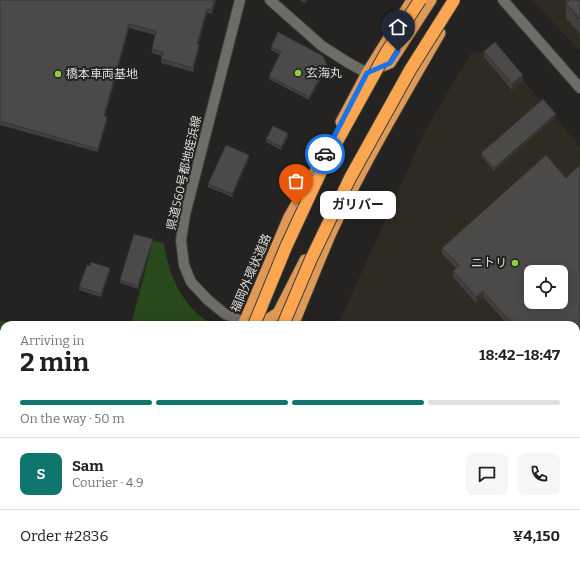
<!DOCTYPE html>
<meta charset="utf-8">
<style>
:root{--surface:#fff;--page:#f6f6f6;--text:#202124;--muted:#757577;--line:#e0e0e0;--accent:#0f766e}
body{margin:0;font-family:Bitter,"Noto Sans JP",serif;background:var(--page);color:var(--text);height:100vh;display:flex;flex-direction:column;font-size:15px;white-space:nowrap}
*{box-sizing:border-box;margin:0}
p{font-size:13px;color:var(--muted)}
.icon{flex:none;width:22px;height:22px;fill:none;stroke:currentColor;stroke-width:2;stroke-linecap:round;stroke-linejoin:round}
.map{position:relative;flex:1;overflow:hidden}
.side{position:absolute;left:0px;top:321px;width:580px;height:248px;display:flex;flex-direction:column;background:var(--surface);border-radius:12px 12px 0 0;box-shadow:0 2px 10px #0003}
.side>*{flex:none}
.controls{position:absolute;left:524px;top:265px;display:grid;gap:8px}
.controls a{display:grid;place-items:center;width:44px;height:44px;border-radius:8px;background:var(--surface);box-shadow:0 2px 10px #0003;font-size:20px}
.pin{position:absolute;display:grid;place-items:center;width:34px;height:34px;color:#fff;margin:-41px -17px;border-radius:50% 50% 50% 0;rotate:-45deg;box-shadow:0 0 4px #0007}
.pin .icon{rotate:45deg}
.courier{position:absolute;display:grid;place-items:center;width:40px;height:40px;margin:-20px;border:3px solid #1a73e8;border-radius:50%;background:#fff;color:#222;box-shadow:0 1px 5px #0007}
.bubble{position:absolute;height:28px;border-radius:8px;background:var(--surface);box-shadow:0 2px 10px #0003;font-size:13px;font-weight:700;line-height:28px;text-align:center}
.overview em{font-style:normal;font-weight:700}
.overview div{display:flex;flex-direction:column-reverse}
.overview{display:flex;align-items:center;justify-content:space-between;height:68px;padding:0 20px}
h1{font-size:26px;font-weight:700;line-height:30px}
.bar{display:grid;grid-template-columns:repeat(4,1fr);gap:6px 4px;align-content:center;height:48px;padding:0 20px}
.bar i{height:5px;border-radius:3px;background:var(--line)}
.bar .selected{background:var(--accent)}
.bar p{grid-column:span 4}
.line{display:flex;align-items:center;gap:10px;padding:0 20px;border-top:1px solid var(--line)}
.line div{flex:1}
.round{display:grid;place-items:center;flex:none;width:42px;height:42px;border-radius:8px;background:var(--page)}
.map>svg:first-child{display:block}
.built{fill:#2e2b23;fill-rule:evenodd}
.green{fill:#29491c}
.water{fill:#007c80}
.pier{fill:#242321}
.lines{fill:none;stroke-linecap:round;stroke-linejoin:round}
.minor-casing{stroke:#3f3e3c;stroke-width:12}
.tertiary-casing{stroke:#3f3e3c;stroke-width:12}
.trunk-casing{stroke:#3f3e3c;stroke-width:13}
.motorway-casing{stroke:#3f3e3c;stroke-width:14}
.minor{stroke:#6d6c69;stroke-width:10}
.tertiary{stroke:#6d6c69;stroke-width:10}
.trunk{stroke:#e09a56;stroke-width:11}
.motorway{stroke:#fda651;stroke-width:12}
.motorway-bridge-casing{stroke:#3f3e3c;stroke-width:14;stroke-linecap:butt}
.motorway-bridge{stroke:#fda651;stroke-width:12}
.wall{fill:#41403e;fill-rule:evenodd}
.shaded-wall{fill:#353432}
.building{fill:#4c4a48;stroke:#353432;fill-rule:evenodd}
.done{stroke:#9d9c9b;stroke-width:4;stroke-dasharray:0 7.2}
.route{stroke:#1a73e8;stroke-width:5}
.poi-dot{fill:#89cf48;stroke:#242321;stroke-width:1.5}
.labels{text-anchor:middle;stroke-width:4;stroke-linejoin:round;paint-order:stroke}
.poi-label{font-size:12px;fill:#dedddc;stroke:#242321;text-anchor:start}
.street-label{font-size:12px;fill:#dedddc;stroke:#242321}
</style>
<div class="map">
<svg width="580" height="569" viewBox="0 0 580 569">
<rect width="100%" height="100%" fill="#242321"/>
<!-- built -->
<g class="built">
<polygon points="532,0 580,0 580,51"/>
<path d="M497,50L580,146V393L576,394V325H338L426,129L471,53ZM531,272H561V302H531Z"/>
</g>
<!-- green -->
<g class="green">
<path d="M153,241L164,243C167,268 177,292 194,311C199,316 206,319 211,325H131Z"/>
<polygon points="0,321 27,325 4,325 4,433 0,433"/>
</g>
<!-- water -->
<polygon class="water" points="0,439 4,439 4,565 576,565 576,487 580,488 580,569 0,569"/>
<!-- pier -->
<polygon class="pier" points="144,565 234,565 233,569 143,569"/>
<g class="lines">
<defs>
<polyline id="minor" points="270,0 322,46 347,62 367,73"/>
<g id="tertiary">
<polyline points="240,0 185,215 181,240 184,265 191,282 208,300 225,314 244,322 247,325"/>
<polyline points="503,0 580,88"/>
<polyline points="576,455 580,455"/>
</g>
<g id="trunk">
<polyline points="373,70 390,63 431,0"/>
<polyline points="341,122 367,73 412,0"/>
<polyline points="247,322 264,322 278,313 305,260"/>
<polyline points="243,325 289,217 317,168"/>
<path d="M293,325C306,294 318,263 331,233C363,164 402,99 440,33"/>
<polyline points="212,569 213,565"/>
</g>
<g id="motorway">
<polyline points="171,569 172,565"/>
<polyline points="201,569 202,565"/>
</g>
</defs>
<!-- minor casing -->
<use href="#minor" class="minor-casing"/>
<!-- tertiary casing -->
<use href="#tertiary" class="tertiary-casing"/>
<!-- trunk casing -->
<use href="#trunk" class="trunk-casing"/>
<!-- motorway casing -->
<use href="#motorway" class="motorway-casing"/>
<!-- minor -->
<use href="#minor" class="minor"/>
<!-- tertiary -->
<use href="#tertiary" class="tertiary"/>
<!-- trunk -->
<use href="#trunk" class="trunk"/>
<!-- motorway -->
<use href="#motorway" class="motorway"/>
<defs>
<g id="motorway-bridge">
<polyline points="254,325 286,247 324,165 386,53 420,0"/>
<polyline points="283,325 311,259 350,178 410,70 454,0"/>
</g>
</defs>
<!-- motorway-bridge casing -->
<use href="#motorway-bridge" class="motorway-bridge-casing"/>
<!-- motorway-bridge -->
<use href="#motorway-bridge" class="motorway-bridge"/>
</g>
<!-- wall -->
<g class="wall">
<polygon points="0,0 216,0 212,14 207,13 198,45 199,48 193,72 161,63 162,56 152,53 152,49 155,35 129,28 105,117 107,121 98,152 0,125"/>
<polygon points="300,0 307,0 304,3"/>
<polygon points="565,0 580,0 580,34 566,18 566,3 567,2"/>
<polygon points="271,47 327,68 309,100 269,79 269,76 280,55 271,50"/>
<polygon points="484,51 523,81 512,90 484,57"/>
<polygon points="556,117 494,171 481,156 481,153"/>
<polygon points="288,136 281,150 266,142 266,139"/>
<path d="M546,155L566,178L580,165V359L576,363V325H508L483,297L476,303L453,277V271L456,268L442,254V248ZM531,272H561V302H531Z"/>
<polygon points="249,158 232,197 208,187 208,184"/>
<polygon points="153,242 138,289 120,283 120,280"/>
<polygon points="90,266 110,271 101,297 79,290 79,287"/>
</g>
<!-- shaded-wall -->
<g class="shaded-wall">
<polygon points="214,0 216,0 212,14 212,10"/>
<polygon points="207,9 207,13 197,48 197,44"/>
<polygon points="129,24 129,28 104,120 104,116"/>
<polygon points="199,45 199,48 193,72 193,68"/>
<polygon points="327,65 327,68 309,100 309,97"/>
<polygon points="523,75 523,81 512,90 512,84"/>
<polygon points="556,114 556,117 494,171 494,168"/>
<polygon points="107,117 107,121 98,152 98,149"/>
<polygon points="288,133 288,136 281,150 281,147"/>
<polygon points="249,155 249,158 232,197 232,194"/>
<polygon points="153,239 153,242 138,289 138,286"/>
<polygon points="110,268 110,271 101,297 101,294"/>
<polygon points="483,291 483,297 476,303 476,297"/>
<polygon points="580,353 580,359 576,363 576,357"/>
</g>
<!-- building -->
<g class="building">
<polygon points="0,0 214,0 212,10 207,9 197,44 199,45 193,68 161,59 163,52 152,49 156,31 129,24 104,116 107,117 98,149 0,121"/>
<polygon points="570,0 580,0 580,19 566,3"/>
<polygon points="278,32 323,56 327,65 309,97 269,76 281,52 271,47"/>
<polygon points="495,42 523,75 512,84 484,51"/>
<polygon points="543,99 556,114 494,168 481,153"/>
<polygon points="273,126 288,133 281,147 266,139"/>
<polygon points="226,145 249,155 232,194 208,184"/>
<path d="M546,155L566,178L580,165V353L576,357V325H513L483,291L476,297L453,271L459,265L442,248ZM531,272H561V302H531Z"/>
<polygon points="134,234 153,239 138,286 120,280"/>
<polygon points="91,262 110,268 101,294 79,287 87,265 90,266"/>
</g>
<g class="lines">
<!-- done -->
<polyline class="done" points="296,205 325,154"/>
<!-- route -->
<polyline class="route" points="325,154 367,73 390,63 398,51"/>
</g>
<!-- markers -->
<g class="poi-dot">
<circle cx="298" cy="73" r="4"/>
<circle cx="58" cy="74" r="4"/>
<circle cx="515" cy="263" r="4"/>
</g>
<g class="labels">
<!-- poi labels -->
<g class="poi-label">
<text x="306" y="77">玄海丸</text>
<text x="66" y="78">橋本車両基地</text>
<text x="507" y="267" text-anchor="end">ニトリ</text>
</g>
<!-- street labels -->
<g class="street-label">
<text transform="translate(184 173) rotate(-77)" y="4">県道560号都地姪浜線</text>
<text transform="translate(251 273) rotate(-67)" y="4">福岡外環状道路</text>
</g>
</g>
</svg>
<div class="controls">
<a><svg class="icon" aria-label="locate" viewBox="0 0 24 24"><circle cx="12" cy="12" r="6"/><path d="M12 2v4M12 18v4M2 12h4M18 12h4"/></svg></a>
</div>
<div class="pin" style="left:296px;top:205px;background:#ea580c"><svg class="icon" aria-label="bag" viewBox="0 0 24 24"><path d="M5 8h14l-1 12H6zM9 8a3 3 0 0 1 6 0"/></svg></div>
<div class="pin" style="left:398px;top:51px;background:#1f2937"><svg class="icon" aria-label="home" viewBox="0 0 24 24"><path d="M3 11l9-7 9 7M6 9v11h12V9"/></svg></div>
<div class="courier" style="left:325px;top:154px"><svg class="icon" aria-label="car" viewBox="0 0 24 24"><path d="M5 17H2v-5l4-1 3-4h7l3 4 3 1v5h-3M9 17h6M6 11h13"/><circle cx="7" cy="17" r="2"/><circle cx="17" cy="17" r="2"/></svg></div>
<div class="bubble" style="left:320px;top:191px;width:76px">ガリバー</div>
<section class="side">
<div class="overview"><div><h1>2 min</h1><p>Arriving in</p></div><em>18:42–18:47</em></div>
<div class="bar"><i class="selected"></i><i class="selected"></i><i class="selected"></i><i></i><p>On the way · 50 m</p></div>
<div class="line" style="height:72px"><b class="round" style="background:var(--accent);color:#fff">S</b><div><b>Sam</b><p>Courier · 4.9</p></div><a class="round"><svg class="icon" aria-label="chat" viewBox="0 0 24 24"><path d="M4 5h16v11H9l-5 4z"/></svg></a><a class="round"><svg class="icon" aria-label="phone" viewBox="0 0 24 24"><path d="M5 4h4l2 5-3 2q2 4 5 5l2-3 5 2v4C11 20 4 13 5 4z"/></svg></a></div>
<div class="line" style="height:52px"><div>Order #2836</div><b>¥4,150</b></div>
</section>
</div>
